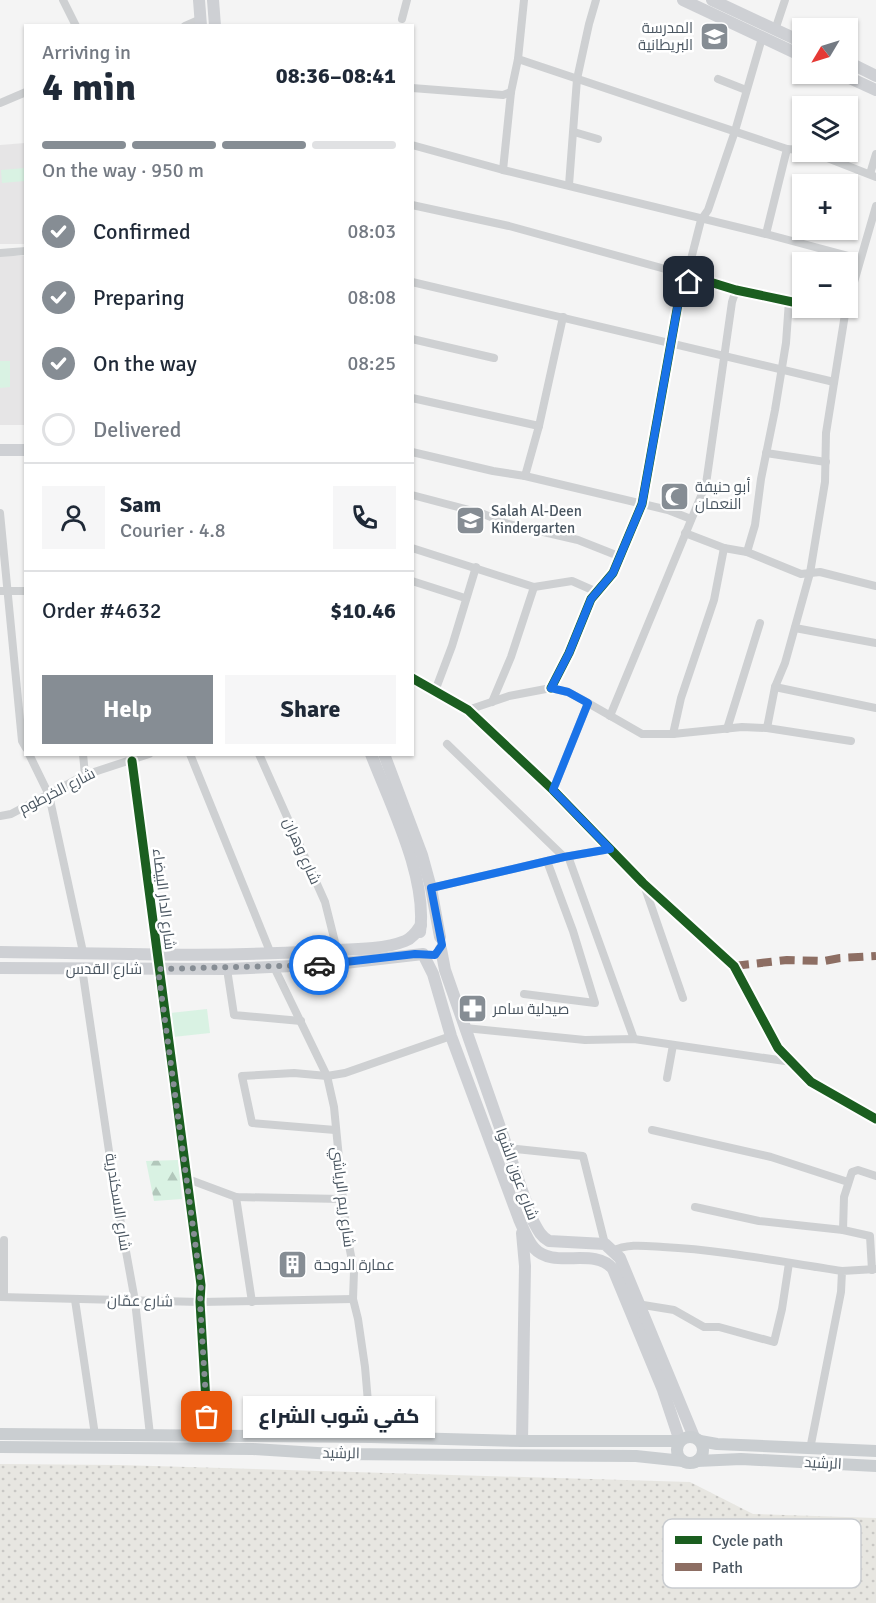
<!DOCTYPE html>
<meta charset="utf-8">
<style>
:root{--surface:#fff;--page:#f6f6f7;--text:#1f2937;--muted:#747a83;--line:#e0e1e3;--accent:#868d94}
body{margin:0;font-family:Signika,Cairo,sans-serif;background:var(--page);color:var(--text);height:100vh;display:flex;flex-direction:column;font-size:22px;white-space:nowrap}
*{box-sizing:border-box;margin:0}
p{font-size:20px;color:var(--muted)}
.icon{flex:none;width:33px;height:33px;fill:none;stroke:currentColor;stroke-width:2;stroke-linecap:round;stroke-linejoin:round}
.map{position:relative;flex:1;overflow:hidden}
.sheet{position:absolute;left:24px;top:24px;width:390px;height:732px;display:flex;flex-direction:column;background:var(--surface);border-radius:0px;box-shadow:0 2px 4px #0004}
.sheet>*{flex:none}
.needle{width:39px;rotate:232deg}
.controls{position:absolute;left:792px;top:18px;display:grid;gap:12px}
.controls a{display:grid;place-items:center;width:66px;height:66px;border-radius:0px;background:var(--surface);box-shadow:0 2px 4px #0004;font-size:30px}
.pin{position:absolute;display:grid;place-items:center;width:51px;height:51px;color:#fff;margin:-26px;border-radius:12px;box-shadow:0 3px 9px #0006}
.courier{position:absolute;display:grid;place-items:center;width:60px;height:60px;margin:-30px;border:4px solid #1a73e8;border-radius:50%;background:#fff;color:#222;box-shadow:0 2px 8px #0007}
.bubble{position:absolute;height:42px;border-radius:0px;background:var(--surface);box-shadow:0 2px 4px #0004;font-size:20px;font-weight:800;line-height:42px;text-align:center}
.head em{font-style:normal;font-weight:800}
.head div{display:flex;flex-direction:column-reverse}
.head{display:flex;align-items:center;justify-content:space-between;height:102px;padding:0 18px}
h1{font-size:39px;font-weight:800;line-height:45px}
.bar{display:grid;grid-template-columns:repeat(4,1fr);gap:9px 6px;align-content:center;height:72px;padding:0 18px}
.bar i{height:8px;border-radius:4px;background:var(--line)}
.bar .active{background:var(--accent)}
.bar p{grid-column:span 4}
.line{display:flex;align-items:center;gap:15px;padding:0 18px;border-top:2px solid var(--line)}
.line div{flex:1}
.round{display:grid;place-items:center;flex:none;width:63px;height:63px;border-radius:0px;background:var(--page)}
ol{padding:0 18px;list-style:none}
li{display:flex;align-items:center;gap:18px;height:66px}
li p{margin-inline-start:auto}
li .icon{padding:6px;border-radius:50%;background:var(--accent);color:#fff;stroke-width:4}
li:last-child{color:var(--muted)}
li i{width:33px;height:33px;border:3px solid var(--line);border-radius:50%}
.action{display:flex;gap:12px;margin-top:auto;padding:12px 18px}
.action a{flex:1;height:69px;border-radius:0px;background:var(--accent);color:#fff;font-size:24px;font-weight:800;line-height:69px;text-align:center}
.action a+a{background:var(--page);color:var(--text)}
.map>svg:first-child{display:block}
.education{fill:#e6e5e6}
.forest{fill:url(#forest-firs)}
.sand{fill:url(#sand-dots)}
.pitch{fill:#d9f2e3}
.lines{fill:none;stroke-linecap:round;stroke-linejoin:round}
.minor{stroke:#ced0d2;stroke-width:8}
.secondary{stroke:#ced0d4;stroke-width:12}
.primary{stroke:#caced1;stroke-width:12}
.quiet{stroke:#8d6e63;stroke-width:8;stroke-dasharray:15 8;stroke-linecap:butt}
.cycleway-casing{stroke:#fff;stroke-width:13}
.cycleway{stroke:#1b5e20;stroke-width:9}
.done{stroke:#868d94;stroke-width:6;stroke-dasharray:0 10.8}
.route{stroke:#1a73e8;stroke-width:8}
.labels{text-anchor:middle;stroke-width:5;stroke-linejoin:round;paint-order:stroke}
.poi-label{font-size:15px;fill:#4a5661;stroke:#fff;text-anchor:start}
.street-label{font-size:15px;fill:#4a5661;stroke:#fff}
.key{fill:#fff;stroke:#c9ccd0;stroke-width:1.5}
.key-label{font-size:16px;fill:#4a5661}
</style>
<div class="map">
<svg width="876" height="1603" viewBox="0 0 876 1603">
<defs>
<pattern id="forest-firs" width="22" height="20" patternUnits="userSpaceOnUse" patternTransform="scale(1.5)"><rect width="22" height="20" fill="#d9f2e3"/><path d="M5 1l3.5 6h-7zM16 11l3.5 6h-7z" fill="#b2c7bb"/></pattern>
<pattern id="sand-dots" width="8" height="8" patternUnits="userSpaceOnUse" patternTransform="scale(1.5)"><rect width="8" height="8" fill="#e7e6e1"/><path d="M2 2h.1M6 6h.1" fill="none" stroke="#c8c7c4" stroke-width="1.8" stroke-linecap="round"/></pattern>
</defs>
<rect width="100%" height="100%" fill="#f4f4f4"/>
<!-- education -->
<g class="education">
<polygon points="25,143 25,244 0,244 0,145"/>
<rect x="0" y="256" width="25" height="169"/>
</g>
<!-- forest -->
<polygon class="forest" points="178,1160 182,1199 154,1201 146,1161"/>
<!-- sand -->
<polygon class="sand" points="0,1464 119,1465 690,1482 753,1514 876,1518 876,1603 0,1603"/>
<!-- pitch -->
<g class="pitch">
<polygon points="25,168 25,181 2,183 1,170"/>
<polygon points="0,361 10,361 10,387 0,388"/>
<polygon points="207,1009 210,1033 173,1037 170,1013"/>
</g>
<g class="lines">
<!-- minor -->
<g class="minor">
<polyline points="63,0 76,26"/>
<polyline points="402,19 407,0"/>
<polyline points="185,26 201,19"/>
<polyline points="775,30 785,0"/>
<polyline points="518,59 787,149 802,150"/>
<polyline points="718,79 746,90"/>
<polyline points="412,88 503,95 511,92"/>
<polyline points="0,103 26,92"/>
<polyline points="574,132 598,139"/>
<polyline points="412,145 503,170 766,234 787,149"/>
<polyline points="812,152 876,177"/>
<polyline points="503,170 511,92 518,59 524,0"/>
<polyline points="870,174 876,154"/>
<polyline points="569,185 577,79 589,24 596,0"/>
<polyline points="412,205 509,226 687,275 701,220 708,210 735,131 762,38"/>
<polyline points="766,234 860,259"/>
<polyline points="0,253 26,251"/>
<polyline points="412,282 834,382"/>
<polyline points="848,303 876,206"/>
<polyline points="823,308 845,312"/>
<polyline points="412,339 494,358"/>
<polyline points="412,398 539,426"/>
<polyline points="412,452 493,471 525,476 668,510 691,519"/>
<polyline points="766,453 826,462"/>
<polyline points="525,476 539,426 563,317"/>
<polyline points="412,495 481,513 508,524 578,540 621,557"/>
<polyline points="0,513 22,741 26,748"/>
<polyline points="685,533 724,548 747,552 801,574 820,572 876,586"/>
<polyline points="412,548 534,587 572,581 597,592"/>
<polyline points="747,552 755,525 761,479 775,410 786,343 789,301"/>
<polyline points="412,581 465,598"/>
<polyline points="0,591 26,591"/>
<polyline points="795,628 876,643"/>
<polyline points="412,678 468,710 553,790 643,883 734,966 778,1048 811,1082 876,1119"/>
<polyline points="775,687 876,708"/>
<polyline points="551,688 569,653 591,599 613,573 642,504 678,304 689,282 687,275 736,290 802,304"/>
<polyline points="435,691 452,646 476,567"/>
<polyline points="492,702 511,657 534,587"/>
<polyline points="468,710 509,696 551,688 568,692 581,699 642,734 673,734 742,727 767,728 851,741"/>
<polyline points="610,716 706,484 732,302 736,290"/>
<polyline points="767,728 775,687 785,663 810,573 825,482 826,433 846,308"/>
<polyline points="727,729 760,623"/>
<polyline points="673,734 681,698 714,600 724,548"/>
<polyline points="447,744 564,857"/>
<polyline points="29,754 49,795 83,952"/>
<polyline points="83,754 85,775"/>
<polyline points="190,754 271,954"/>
<polyline points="259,754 325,902 337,950"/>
<polyline points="132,761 201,1285 200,1302 208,1435"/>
<polyline points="553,790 588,703"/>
<polyline points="0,816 11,814 85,775 149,754"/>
<polyline points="568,856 634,1039"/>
<polyline points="644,885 683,998"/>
<polyline points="431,888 564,857 610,849"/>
<polyline points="274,967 327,1076 334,1107 346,1230 354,1271 353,1299 358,1319 365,1367 371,1437"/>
<polyline points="82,968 114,1185 135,1301 150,1435"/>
<polyline points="227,969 234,1015 301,1021"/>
<polyline points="524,994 595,1003 573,931 547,861"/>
<polyline points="465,1028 585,1040 634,1039 792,1062"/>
<polyline points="667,1078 673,1045"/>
<polyline points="335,1130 252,1123 242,1076 294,1073 327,1076 345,1073 451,1036"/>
<polyline points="652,1130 771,1157 848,1182"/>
<polyline points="507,1148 583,1156 605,1244"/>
<polyline points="185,1178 236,1197 342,1199"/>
<polyline points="236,1197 252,1302"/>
<polyline points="695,1207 759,1221 843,1230 870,1236 872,1270"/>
<polyline points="843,1230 844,1197 852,1172 858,1170 876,1176"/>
<polyline points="4,1240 4,1297"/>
<path d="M613,1251C627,1243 647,1246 663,1247C723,1250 782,1262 842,1271"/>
<polyline points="0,1297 200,1302 353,1299"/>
<polyline points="75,1300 95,1435"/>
<polyline points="637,1304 674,1310 704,1327 719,1327 774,1342 782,1309 789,1263"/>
<polyline points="810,1449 841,1292 842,1271 876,1269"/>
</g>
<!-- secondary -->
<g class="secondary">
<polyline points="199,0 201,26"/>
<polyline points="213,0 215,26"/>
<polyline points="683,0 802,56"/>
<polyline points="712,0 802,42"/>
<polyline points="848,62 876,76"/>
<polyline points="841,74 876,90"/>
<polyline points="0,450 26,450"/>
<path d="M371,754C391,806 428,878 420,932"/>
<polyline points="384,754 422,855 431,888 440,937"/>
<path d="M441,949L445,970L532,1219C537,1228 540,1236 549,1241L605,1244L620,1258L694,1437"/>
<path d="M0,952C105,953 210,958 315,951C342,949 380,951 405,941C413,938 417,931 421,925"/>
<path d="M0,968L227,969L336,964L423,954L433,974L451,1036L519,1219C523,1228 527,1240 534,1248C554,1270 594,1246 613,1269L663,1390L680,1441"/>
<polyline points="522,1233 525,1266 522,1441"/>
</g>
<!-- primary -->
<g class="primary">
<polyline points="0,1434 371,1437 522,1441 680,1441"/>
<circle cx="690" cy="1450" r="13"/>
<polyline points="700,1441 717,1444 876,1451"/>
<polyline points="0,1447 253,1449 333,1454 636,1456 683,1461"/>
<polyline points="697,1461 741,1459 876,1466"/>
</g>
<!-- quiet -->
<polyline class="quiet" points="734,966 787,960 824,961 840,958 876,956"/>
<defs>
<g id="cycleway">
<polyline points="412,678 468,710 553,790 643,883 734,966 778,1048 811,1082 876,1119"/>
<polyline points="551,688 569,653 591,599 613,573 642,504 678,304 689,282 687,275 736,290 802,304"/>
<polyline points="132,761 201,1285 200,1302 208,1435"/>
</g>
</defs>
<!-- cycleway casing -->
<use href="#cycleway" class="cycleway-casing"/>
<!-- cycleway -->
<use href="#cycleway" class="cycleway"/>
</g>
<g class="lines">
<!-- done -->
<polyline class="done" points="207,1417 200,1302 201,1286 158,969 319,965"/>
<!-- route -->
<polyline class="route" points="319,965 415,954 435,955 442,945 431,888 564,857 610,849 553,790 588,703 568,692 551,688 569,653 591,599 613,573 642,504 678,304 689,282"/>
</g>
<!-- icons -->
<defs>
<symbol id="school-square" viewBox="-11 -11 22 22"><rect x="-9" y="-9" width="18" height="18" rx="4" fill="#868d94" stroke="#fff"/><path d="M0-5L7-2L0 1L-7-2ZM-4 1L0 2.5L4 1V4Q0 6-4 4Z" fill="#fff"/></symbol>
<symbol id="mosque-square" viewBox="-11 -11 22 22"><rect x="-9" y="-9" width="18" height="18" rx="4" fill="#868d94" stroke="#fff"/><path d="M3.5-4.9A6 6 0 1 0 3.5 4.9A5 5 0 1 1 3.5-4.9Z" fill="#fff"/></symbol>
<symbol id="pharmacy-square" viewBox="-11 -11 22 22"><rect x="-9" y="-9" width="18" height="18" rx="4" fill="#868d94" stroke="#fff"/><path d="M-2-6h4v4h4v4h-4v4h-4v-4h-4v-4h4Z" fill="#fff"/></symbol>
<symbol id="building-square" viewBox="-11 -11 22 22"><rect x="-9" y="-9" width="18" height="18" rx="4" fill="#868d94" stroke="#fff"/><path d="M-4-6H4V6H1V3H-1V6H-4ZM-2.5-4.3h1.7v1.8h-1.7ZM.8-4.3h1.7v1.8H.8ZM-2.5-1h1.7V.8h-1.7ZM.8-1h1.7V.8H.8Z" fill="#fff"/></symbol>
</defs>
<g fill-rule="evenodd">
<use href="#school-square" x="698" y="20" width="33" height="33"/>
<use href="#mosque-square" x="658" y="480" width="33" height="33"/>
<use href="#school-square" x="454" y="504" width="33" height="33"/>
<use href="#pharmacy-square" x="456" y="992" width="33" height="33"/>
<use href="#building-square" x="276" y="1248" width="33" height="33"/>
</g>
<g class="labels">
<!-- poi labels -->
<g class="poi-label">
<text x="693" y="33" text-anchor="end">المدرسة<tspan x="693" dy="17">البريطانية</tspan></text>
<text x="695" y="492">أبو حنيفة<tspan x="695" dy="17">النعمان</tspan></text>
<text x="491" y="516">Salah Al-Deen<tspan x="491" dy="17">Kindergarten</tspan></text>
<text x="493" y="1014">صيدلية سامر</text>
<text x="314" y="1270">عمارة الدوحة</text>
</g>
<!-- street labels -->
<g class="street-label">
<text transform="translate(57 791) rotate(-27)" y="5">شارع الخرطوم</text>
<text transform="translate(302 851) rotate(66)" y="5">شارع وهران</text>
<text transform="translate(164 899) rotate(83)" y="5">شارع الدار البيضاء</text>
<text x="104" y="974">شارع القدس</text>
<text transform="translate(517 1174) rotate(70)" y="5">شارع عون الشوا</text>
<text transform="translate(343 1197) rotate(83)" y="5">شارع ريم الرياشي</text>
<text transform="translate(118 1202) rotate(81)" y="5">شارع الاسكندرية</text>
<text transform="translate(140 1301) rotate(1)" y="5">شارع عمّان</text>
<text transform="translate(341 1453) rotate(1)" y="5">الرشيد</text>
<text transform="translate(823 1463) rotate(3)" y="5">الرشيد</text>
</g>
</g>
<!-- legend -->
<rect x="663" y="1519" width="198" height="69" rx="9" class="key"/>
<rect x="675" y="1536" width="27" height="8" fill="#1b5e20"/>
<rect x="675" y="1563" width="27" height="8" fill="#8d6e63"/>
<g class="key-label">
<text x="712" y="1546">Cycle path</text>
<text x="712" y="1573">Path</text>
</g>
</svg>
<div class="controls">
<a><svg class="needle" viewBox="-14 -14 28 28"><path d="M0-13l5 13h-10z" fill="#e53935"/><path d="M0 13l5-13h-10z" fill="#747a83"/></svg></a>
<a><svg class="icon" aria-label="layers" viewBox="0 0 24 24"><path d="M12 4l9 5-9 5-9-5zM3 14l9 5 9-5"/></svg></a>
<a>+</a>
<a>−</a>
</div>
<div class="pin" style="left:207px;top:1417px;background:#ea580c"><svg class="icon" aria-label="bag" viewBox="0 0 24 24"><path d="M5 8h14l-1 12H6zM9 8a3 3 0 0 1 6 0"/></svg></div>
<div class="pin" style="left:689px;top:282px;background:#1f2937"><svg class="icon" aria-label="home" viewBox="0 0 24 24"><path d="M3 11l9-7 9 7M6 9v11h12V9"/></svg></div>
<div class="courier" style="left:319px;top:965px"><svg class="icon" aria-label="car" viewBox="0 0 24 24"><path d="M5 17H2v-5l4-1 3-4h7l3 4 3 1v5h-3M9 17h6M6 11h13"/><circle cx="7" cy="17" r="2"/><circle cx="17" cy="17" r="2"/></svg></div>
<div class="bubble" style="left:243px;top:1396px;width:192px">كفي شوب الشراع</div>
<section class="sheet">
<div class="head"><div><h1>4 min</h1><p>Arriving in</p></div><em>08:36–08:41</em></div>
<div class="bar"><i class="active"></i><i class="active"></i><i class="active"></i><i></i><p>On the way · 950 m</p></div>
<ol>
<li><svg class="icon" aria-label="check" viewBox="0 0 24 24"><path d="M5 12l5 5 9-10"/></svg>Confirmed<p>08:03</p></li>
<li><svg class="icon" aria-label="check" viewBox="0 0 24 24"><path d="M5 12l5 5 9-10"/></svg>Preparing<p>08:08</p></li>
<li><svg class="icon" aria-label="check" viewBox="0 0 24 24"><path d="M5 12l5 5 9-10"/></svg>On the way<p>08:25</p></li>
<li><i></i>Delivered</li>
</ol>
<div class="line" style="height:108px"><a class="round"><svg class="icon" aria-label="person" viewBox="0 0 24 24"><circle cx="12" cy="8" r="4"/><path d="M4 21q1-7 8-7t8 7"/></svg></a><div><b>Sam</b><p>Courier · 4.8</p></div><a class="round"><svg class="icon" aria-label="phone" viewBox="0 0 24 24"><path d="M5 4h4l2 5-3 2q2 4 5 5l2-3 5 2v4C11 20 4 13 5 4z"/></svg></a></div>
<div class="line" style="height:78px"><div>Order #4632</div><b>$10.46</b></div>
<div class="action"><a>Help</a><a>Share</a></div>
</section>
</div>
